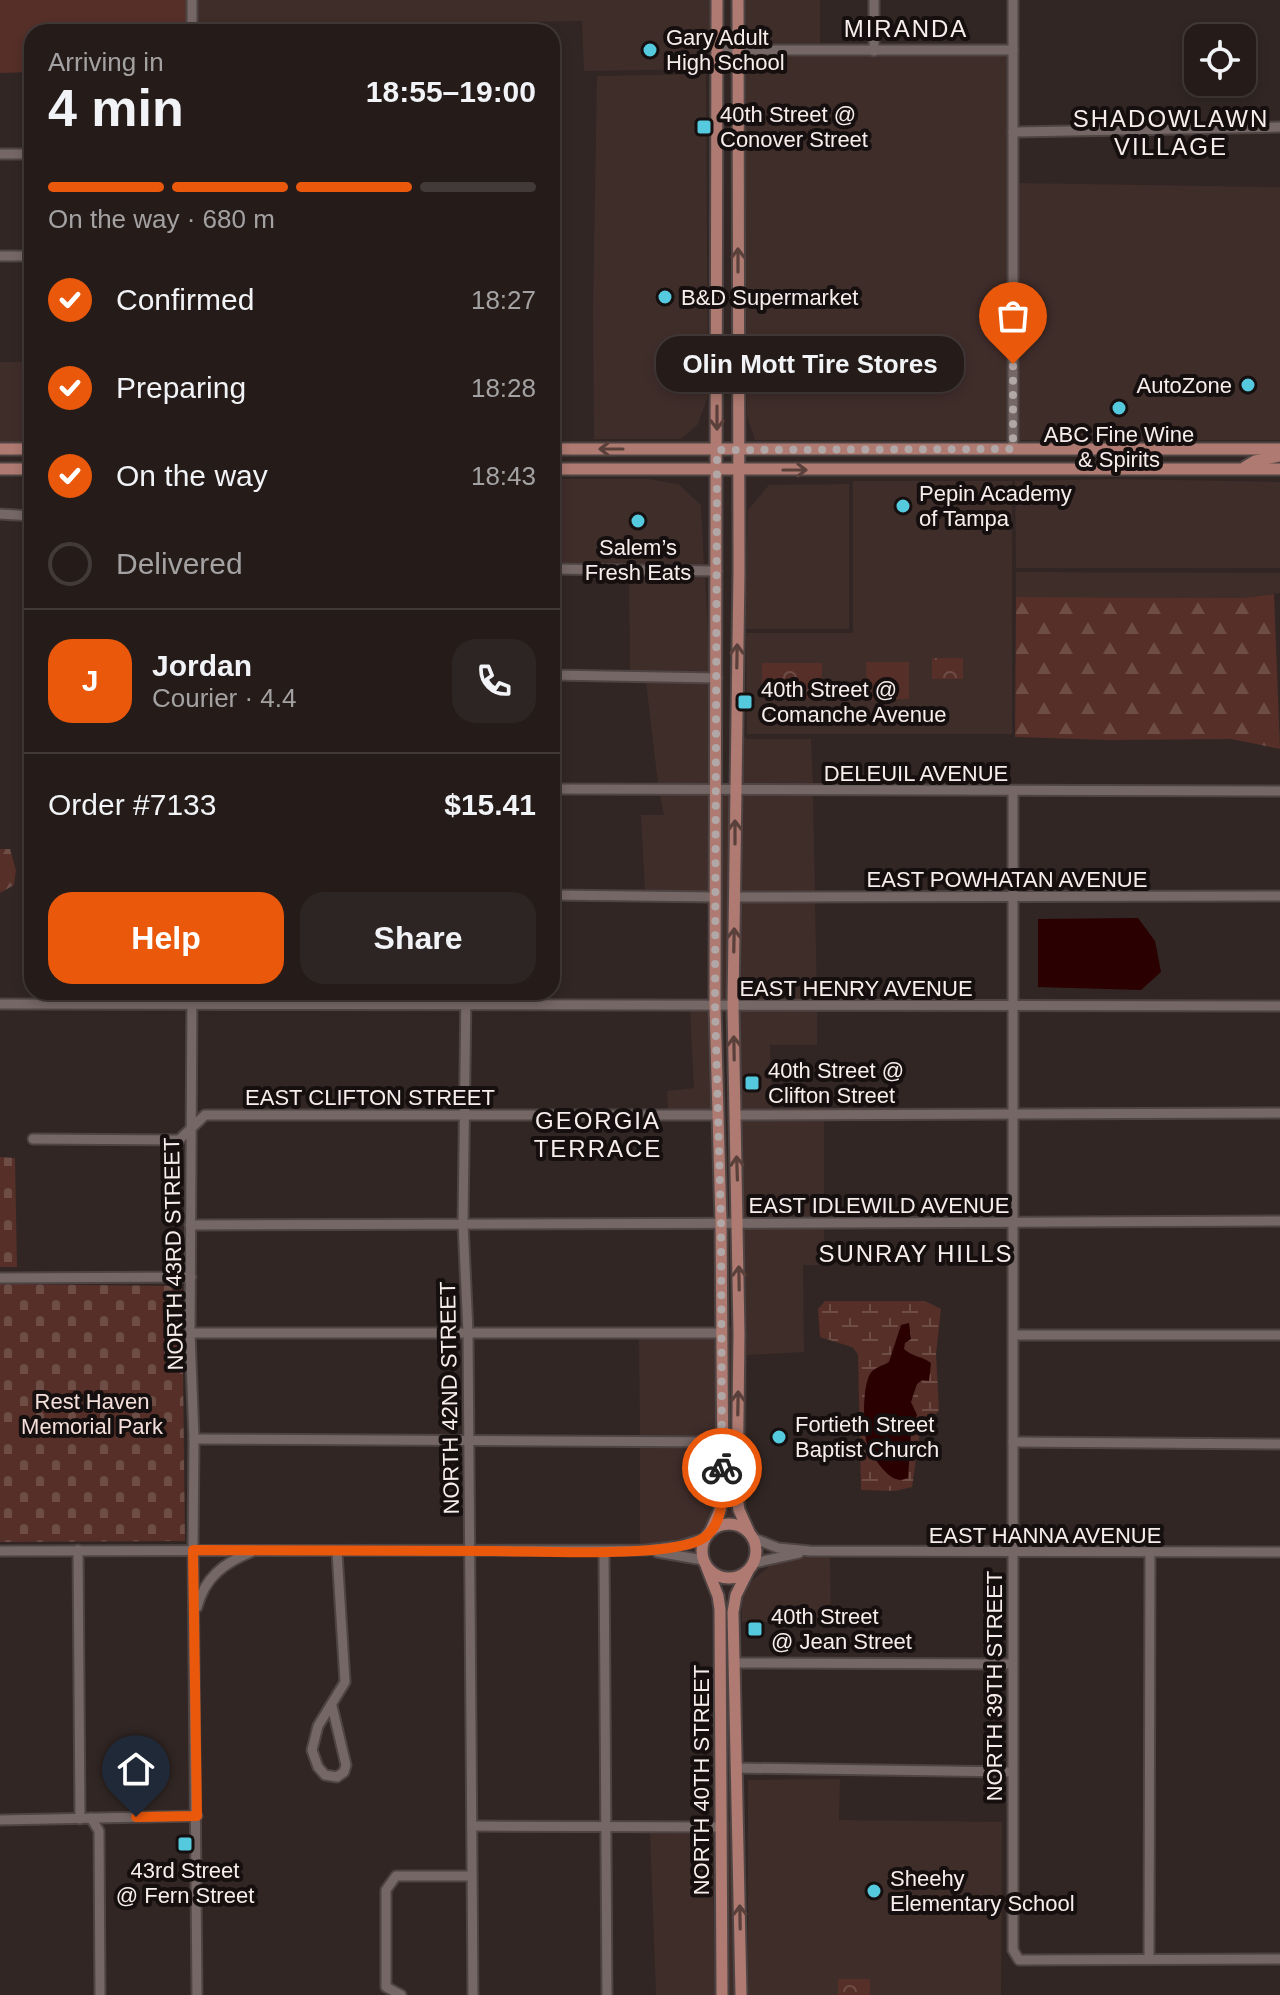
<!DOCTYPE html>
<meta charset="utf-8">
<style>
:root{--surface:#251c1a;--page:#2d2523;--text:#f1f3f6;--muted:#a3a1a2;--line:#423a39;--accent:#ea580c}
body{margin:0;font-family:Helvetica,sans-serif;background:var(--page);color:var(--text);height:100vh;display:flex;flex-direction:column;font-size:30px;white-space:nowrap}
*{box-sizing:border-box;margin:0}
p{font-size:26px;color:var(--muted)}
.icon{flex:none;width:44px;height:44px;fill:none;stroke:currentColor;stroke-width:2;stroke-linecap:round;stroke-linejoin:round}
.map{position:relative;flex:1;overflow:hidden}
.drawer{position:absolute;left:24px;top:24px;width:536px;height:976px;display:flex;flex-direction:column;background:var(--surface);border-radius:24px;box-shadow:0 4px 12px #0003,0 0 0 2px var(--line)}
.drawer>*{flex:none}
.tools{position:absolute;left:1184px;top:24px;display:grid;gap:16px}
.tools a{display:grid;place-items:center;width:72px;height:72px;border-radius:16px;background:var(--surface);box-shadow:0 4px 12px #0003,0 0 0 2px var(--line);font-size:40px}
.pin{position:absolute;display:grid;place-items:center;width:68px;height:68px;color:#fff;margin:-82px -34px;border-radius:50% 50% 50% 0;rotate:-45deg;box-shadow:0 0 8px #0007}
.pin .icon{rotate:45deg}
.courier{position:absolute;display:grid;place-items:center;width:80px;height:80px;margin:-40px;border:6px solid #ea580c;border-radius:50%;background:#fff;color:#222;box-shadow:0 2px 10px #0007}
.bubble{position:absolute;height:56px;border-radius:24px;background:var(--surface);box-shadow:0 4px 12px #0003,0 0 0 2px var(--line);font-size:26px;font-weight:600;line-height:56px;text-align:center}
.summary em{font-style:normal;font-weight:600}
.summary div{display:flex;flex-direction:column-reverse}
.summary{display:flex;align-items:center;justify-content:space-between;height:136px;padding:0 24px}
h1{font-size:52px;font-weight:600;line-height:60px}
.bar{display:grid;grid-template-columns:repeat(4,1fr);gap:12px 8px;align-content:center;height:96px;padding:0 24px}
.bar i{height:10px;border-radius:6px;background:var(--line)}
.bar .on{background:var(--accent)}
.bar p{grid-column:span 4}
.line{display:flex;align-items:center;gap:20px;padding:0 24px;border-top:2px solid var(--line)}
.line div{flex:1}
.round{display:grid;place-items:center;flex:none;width:84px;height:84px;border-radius:24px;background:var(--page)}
ol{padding:0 24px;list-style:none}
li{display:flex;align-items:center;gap:24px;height:88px}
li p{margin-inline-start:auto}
li .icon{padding:8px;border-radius:50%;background:var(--accent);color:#fff;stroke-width:4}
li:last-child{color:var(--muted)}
li i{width:44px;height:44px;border:4px solid var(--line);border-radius:50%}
.cta{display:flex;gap:16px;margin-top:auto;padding:16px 24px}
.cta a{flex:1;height:92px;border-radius:24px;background:var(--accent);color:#fff;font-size:32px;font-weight:600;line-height:92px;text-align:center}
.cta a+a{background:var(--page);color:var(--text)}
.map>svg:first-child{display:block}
.built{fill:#3f2d2a}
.forest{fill:url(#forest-firs)}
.wetland{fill:url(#wetland-marsh)}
.cemetery{fill:url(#cemetery-stones)}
.park{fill:url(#park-crowns)}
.garden{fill:#552f28}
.water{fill:#2a0000}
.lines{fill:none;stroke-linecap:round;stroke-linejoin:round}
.minor-casing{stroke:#4e4443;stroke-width:13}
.major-casing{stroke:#4e4443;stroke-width:15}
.minor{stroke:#756765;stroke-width:9}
.major{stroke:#ae7a71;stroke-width:11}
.oneway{stroke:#5a403b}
.done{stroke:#b1a7a6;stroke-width:8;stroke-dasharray:0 14.4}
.route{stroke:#ea580c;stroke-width:10}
.poi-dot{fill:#55cade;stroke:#15100f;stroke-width:3}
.labels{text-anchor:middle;stroke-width:8;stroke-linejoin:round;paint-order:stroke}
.poi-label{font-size:22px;fill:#f6edec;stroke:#15100f;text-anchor:start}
.street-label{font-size:22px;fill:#f6edec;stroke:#15100f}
.park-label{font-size:22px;fill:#f4dfdb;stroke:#15100f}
.neighbourhood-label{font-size:24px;letter-spacing:2px;fill:#f6edec;stroke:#15100f}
</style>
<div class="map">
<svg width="1280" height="1995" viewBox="0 0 1280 1995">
<defs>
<pattern id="forest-firs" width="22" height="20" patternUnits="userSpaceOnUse" patternTransform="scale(2)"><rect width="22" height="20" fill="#552f28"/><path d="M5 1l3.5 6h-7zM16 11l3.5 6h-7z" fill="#6e4d47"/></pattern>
<pattern id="wetland-marsh" width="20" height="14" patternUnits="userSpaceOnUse" patternTransform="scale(2)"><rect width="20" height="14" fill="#552f28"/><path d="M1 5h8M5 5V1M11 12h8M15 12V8" fill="none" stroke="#6e4d47"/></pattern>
<pattern id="cemetery-stones" width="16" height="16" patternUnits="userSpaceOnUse" patternTransform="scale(2)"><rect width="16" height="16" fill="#552f28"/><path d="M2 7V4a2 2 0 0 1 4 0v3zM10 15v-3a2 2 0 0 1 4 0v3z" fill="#6e4d47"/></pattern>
<pattern id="park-crowns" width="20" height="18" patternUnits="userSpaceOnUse" patternTransform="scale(2)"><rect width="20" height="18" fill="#552f28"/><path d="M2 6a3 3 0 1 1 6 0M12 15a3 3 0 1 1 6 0" fill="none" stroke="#6e4d47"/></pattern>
</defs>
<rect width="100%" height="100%" fill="#312623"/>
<!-- built -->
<g class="built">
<polygon points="0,0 717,0 717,69 584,71 582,21 465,23 464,32 32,32 32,92 28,92 27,72 0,73"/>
<polygon points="744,0 820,0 820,46 744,45"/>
<polygon points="1008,55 1008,440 755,440 747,416 744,56"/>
<polygon points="706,74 708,396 698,424 681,439 594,439 593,312 597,76"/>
<polygon points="1017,183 1280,187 1280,440 1018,440"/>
<rect x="0" y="362" width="32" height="80"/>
<polygon points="552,479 647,479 678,484 701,505 704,566 552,564"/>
<polygon points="1115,479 1280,482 1280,568 1016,568 1015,481"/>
<polygon points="853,481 1012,481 1012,734 747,734 746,633 853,633"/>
<polygon points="849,484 849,629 745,629 748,510 769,485"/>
<polygon points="1016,572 1280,573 1280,593 1243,598 1016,597"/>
<polygon points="629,575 705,576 710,672 630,671"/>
<polygon points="646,682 711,683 711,785 658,784"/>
<polygon points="743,729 743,736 747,739 811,739 813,785 740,785"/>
<polygon points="660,795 711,795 712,892 645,891 641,815 664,815"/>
<polygon points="721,795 730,795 728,1001 720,1001"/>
<polygon points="740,795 813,795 815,892 739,892"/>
<polygon points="815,902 817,1001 738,1001 739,903"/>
<polygon points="690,1011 711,1011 713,1110 668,1110 667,1091 694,1088"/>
<polygon points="738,1011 817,1011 817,1045 770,1045 772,1110 740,1110"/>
<polygon points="740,1120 824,1120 824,1217 743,1216"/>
<polygon points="743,1227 824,1228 825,1265 803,1265 804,1352 747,1355 746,1520 743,1519"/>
<polygon points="735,1325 733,1516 724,1516 727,1327"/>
<polygon points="639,1338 718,1339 717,1436 640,1436"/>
<polygon points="640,1447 716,1447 715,1518 698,1533 680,1541 640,1545"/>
<polygon points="810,1556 830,1556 831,1622 742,1622 742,1588 774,1563"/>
<polygon points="840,1779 839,1820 1002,1822 1001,1995 748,1995 748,1780"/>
<polygon points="721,1821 733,1821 736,1995 725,1995"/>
<polygon points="712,1830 716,1995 656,1995 650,1831"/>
</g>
<!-- forest -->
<g class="forest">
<polygon points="1274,594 1280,749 1231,739 1109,740 1015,737 1016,597 1243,598"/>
<polygon points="0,849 10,849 16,870 14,885 0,893"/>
</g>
<!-- wetland -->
<polygon class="wetland" points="825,1301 925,1301 941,1309 936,1354 939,1411 921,1425 912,1487 895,1491 861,1490 858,1354 852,1347 820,1337 818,1309"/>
<!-- cemetery -->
<g class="cemetery">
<polygon points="0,1157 15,1158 17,1267 0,1267"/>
<polygon points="0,1284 182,1286 185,1541 0,1542"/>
</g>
<!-- park -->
<g class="park">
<rect x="932" y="658" width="31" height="21"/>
<polygon points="762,663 822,663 822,699 762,698"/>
<rect x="838" y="1979" width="32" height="16"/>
</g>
<!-- garden -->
<g class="garden">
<polygon points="0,0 192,0 192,32 32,32 32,92 28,92 27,72 0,73"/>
<polygon points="866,662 909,662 909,699 867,700"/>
</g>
<!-- water -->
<g class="water">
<polygon points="1138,918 1155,941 1161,972 1141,990 1038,987 1038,919"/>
<path d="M909,1323L911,1339L905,1343L904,1349C912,1357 922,1356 931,1363L929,1381L922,1380L917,1384L911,1402L917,1415L911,1433L908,1478C904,1479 901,1481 896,1479C885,1476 868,1451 866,1440C864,1422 862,1393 869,1376C873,1367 881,1367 889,1362L901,1325Z"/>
</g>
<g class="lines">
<defs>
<g id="minor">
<polyline points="1013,0 1013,449"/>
<polyline points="192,32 192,0"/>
<polyline points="717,50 1013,50"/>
<polyline points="874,51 874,0"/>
<polyline points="1013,132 1280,127"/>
<polyline points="0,154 32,154"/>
<polyline points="0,256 32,256"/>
<polyline points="0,514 32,516"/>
<polyline points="552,569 717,571"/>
<polyline points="552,675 717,678"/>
<polyline points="552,789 1280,791"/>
<polyline points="1013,791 1013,1950 1019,1960 1280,1959"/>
<polyline points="552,895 716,897"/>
<polyline points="734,897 1280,896"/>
<polyline points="192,992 190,1333 194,1439 193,1550 197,1995"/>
<polyline points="466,992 463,1223 468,1332 473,1995"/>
<polyline points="0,1004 1280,1006"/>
<polyline points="735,1115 1280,1113"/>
<polyline points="33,1139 179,1140 205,1115 717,1115"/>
<path d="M190,1225C553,1222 917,1225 1280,1221"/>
<polyline points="0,1278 191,1277"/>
<polyline points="190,1333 722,1333"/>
<polyline points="1014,1335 1280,1335"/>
<polyline points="194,1439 721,1442"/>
<polyline points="1013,1442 1280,1444"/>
<polyline points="753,1538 778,1548 810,1551 1280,1552"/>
<polyline points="78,1550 80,1819"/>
<polyline points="0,1551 646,1550 680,1546 705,1538"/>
<polyline points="604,1551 607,1995"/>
<polyline points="657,1552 703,1560"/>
<polyline points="754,1563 799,1553"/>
<path d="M197,1607C205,1577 224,1563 251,1552"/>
<polyline points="736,1663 1012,1664"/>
<polyline points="332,1706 346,1765 344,1772 337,1777 325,1775 318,1767 312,1750 318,1726 345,1682 337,1552"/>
<polyline points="738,1768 1012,1772"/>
<polyline points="91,1818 99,1831 100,1995"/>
<polyline points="0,1820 197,1816"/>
<polyline points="472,1826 721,1827"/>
<polyline points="1149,1959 1150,1553"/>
<polyline points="401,1995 386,1987 386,1890 396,1876 471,1876"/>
</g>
<g id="major">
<polyline points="738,0 739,571 733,1006 739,1334 737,1498 739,1510 749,1532"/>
<polyline points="0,449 32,449"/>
<polyline points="552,449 1280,449"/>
<polyline points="1245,467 1255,461 1280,456"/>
<polyline points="0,469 32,469"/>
<polyline points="552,469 1280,469"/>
<circle cx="729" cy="1551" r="27"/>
<polyline points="711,1530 720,1510 723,1487 721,1222 715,1006 717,0"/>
<polyline points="707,1568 718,1596 720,1609 722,1995"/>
<polyline points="741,1995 733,1612 736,1595 748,1571"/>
</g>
</defs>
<!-- minor casing -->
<use href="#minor" class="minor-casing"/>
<!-- major casing -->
<use href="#major" class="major-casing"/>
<!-- minor -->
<use href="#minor" class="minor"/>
<!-- major -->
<use href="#major" class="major"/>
</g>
<!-- one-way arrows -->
<defs><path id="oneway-shaft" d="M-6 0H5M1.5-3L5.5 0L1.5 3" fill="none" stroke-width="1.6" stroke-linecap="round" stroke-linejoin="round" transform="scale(2)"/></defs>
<g class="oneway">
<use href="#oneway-shaft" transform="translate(738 260) rotate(-90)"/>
<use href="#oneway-shaft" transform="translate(717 418) rotate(90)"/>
<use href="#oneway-shaft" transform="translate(611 449) rotate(180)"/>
<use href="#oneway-shaft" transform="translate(795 470)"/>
<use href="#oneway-shaft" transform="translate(737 656) rotate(-89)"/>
<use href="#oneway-shaft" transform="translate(735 832) rotate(-90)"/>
<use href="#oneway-shaft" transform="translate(734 940) rotate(-89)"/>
<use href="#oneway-shaft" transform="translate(734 1048) rotate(-91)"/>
<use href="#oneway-shaft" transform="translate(737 1168) rotate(-92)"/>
<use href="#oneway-shaft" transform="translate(739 1278) rotate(-91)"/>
<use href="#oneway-shaft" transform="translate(738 1403) rotate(-89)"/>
<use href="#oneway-shaft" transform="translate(740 1917) rotate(-91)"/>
</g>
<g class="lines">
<!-- done -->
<polyline class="done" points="722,1468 721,1222 715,1006 717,450 1013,449 1013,364"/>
<!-- route -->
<path class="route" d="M136,1817L197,1816L193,1550C293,1550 393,1551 493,1551C534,1551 677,1559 705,1537C725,1522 723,1489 722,1468"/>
</g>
<!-- markers -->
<g class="poi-dot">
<circle cx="650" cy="50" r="8"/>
<rect x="696" y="119" width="16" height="16" rx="4"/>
<circle cx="665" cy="297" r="8"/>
<circle cx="1248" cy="385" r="8"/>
<circle cx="1119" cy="408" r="8"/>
<circle cx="903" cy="506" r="8"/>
<circle cx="638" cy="521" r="8"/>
<rect x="737" y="694" width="16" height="16" rx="4"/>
<rect x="744" y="1075" width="16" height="16" rx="4"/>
<circle cx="779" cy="1437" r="8"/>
<rect x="747" y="1621" width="16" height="16" rx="4"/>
<rect x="177" y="1836" width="16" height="16" rx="4"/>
<circle cx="874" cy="1891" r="8"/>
</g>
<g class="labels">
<!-- poi labels -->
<g class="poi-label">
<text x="666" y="45">Gary Adult<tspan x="666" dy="25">High School</tspan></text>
<text x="720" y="122">40th Street @<tspan x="720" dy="25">Conover Street</tspan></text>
<text x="681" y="305">B&amp;D Supermarket</text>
<text x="1232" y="393" text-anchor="end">AutoZone</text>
<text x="1119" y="442" text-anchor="middle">ABC Fine Wine<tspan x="1119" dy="25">&amp; Spirits</tspan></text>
<text x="919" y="501">Pepin Academy<tspan x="919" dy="25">of Tampa</tspan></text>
<text x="638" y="555" text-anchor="middle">Salem’s<tspan x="638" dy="25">Fresh Eats</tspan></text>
<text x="761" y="697">40th Street @<tspan x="761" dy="25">Comanche Avenue</tspan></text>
<text x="768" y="1078">40th Street @<tspan x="768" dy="25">Clifton Street</tspan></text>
<text x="795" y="1432">Fortieth Street<tspan x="795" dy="25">Baptist Church</tspan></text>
<text x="771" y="1624">40th Street<tspan x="771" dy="25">@ Jean Street</tspan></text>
<text x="185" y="1878" text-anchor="middle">43rd Street<tspan x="185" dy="25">@ Fern Street</tspan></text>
<text x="890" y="1886">Sheehy<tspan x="890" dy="25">Elementary School</tspan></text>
</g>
<!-- street labels -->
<g class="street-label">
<text x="916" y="781">DELEUIL AVENUE</text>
<text x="1007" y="887">EAST POWHATAN AVENUE</text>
<text x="856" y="996">EAST HENRY AVENUE</text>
<text x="370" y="1105">EAST CLIFTON STREET</text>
<text x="879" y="1213">EAST IDLEWILD AVENUE</text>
<text transform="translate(173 1254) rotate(-91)" y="8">NORTH 43RD STREET</text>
<text transform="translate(449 1398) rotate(-91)" y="8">NORTH 42ND STREET</text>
<text x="1045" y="1543">EAST HANNA AVENUE</text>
<text transform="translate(994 1686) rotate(-90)" y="8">NORTH 39TH STREET</text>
<text transform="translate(701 1780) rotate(-90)" y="8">NORTH 40TH STREET</text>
</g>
<!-- park labels -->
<g class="park-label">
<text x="92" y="1409">Rest Haven<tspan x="92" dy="25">Memorial Park</tspan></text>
</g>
<!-- neighbourhood labels -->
<g class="neighbourhood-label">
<text x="906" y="37">MIRANDA</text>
<text x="1171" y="127">SHADOWLAWN<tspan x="1171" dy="28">VILLAGE</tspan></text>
<text x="598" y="1129">GEORGIA<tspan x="598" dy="28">TERRACE</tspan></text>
<text x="916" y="1262">SUNRAY HILLS</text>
</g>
</g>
</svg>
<div class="tools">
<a><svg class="icon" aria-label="locate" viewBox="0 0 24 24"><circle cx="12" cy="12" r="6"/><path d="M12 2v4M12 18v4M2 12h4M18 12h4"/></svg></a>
</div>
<div class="pin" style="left:1013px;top:364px;background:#ea580c"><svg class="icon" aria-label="bag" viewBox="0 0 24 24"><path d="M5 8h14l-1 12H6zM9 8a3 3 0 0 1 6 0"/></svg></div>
<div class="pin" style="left:136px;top:1817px;background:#1f2937"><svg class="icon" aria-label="home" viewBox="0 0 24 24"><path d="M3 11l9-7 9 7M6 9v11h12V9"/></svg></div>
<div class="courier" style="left:722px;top:1468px"><svg class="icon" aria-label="bike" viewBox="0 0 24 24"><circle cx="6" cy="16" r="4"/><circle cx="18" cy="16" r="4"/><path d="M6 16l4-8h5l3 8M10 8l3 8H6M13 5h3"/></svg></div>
<div class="bubble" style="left:656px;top:336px;width:308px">Olin Mott Tire Stores</div>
<section class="drawer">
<div class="summary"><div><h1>4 min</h1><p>Arriving in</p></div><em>18:55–19:00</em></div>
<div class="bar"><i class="on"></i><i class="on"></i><i class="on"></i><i></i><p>On the way · 680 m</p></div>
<ol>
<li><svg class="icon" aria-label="check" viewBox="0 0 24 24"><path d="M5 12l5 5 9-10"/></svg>Confirmed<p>18:27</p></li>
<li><svg class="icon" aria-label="check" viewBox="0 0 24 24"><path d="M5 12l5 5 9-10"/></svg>Preparing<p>18:28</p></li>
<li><svg class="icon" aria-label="check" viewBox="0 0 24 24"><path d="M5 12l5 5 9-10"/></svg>On the way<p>18:43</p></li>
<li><i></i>Delivered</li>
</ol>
<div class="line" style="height:144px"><b class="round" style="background:var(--accent);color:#fff">J</b><div><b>Jordan</b><p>Courier · 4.4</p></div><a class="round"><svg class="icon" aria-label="phone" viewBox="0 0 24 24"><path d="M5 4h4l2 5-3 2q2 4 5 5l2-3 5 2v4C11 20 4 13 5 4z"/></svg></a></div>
<div class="line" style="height:104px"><div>Order #7133</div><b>$15.41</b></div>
<div class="cta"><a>Help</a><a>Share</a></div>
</section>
</div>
